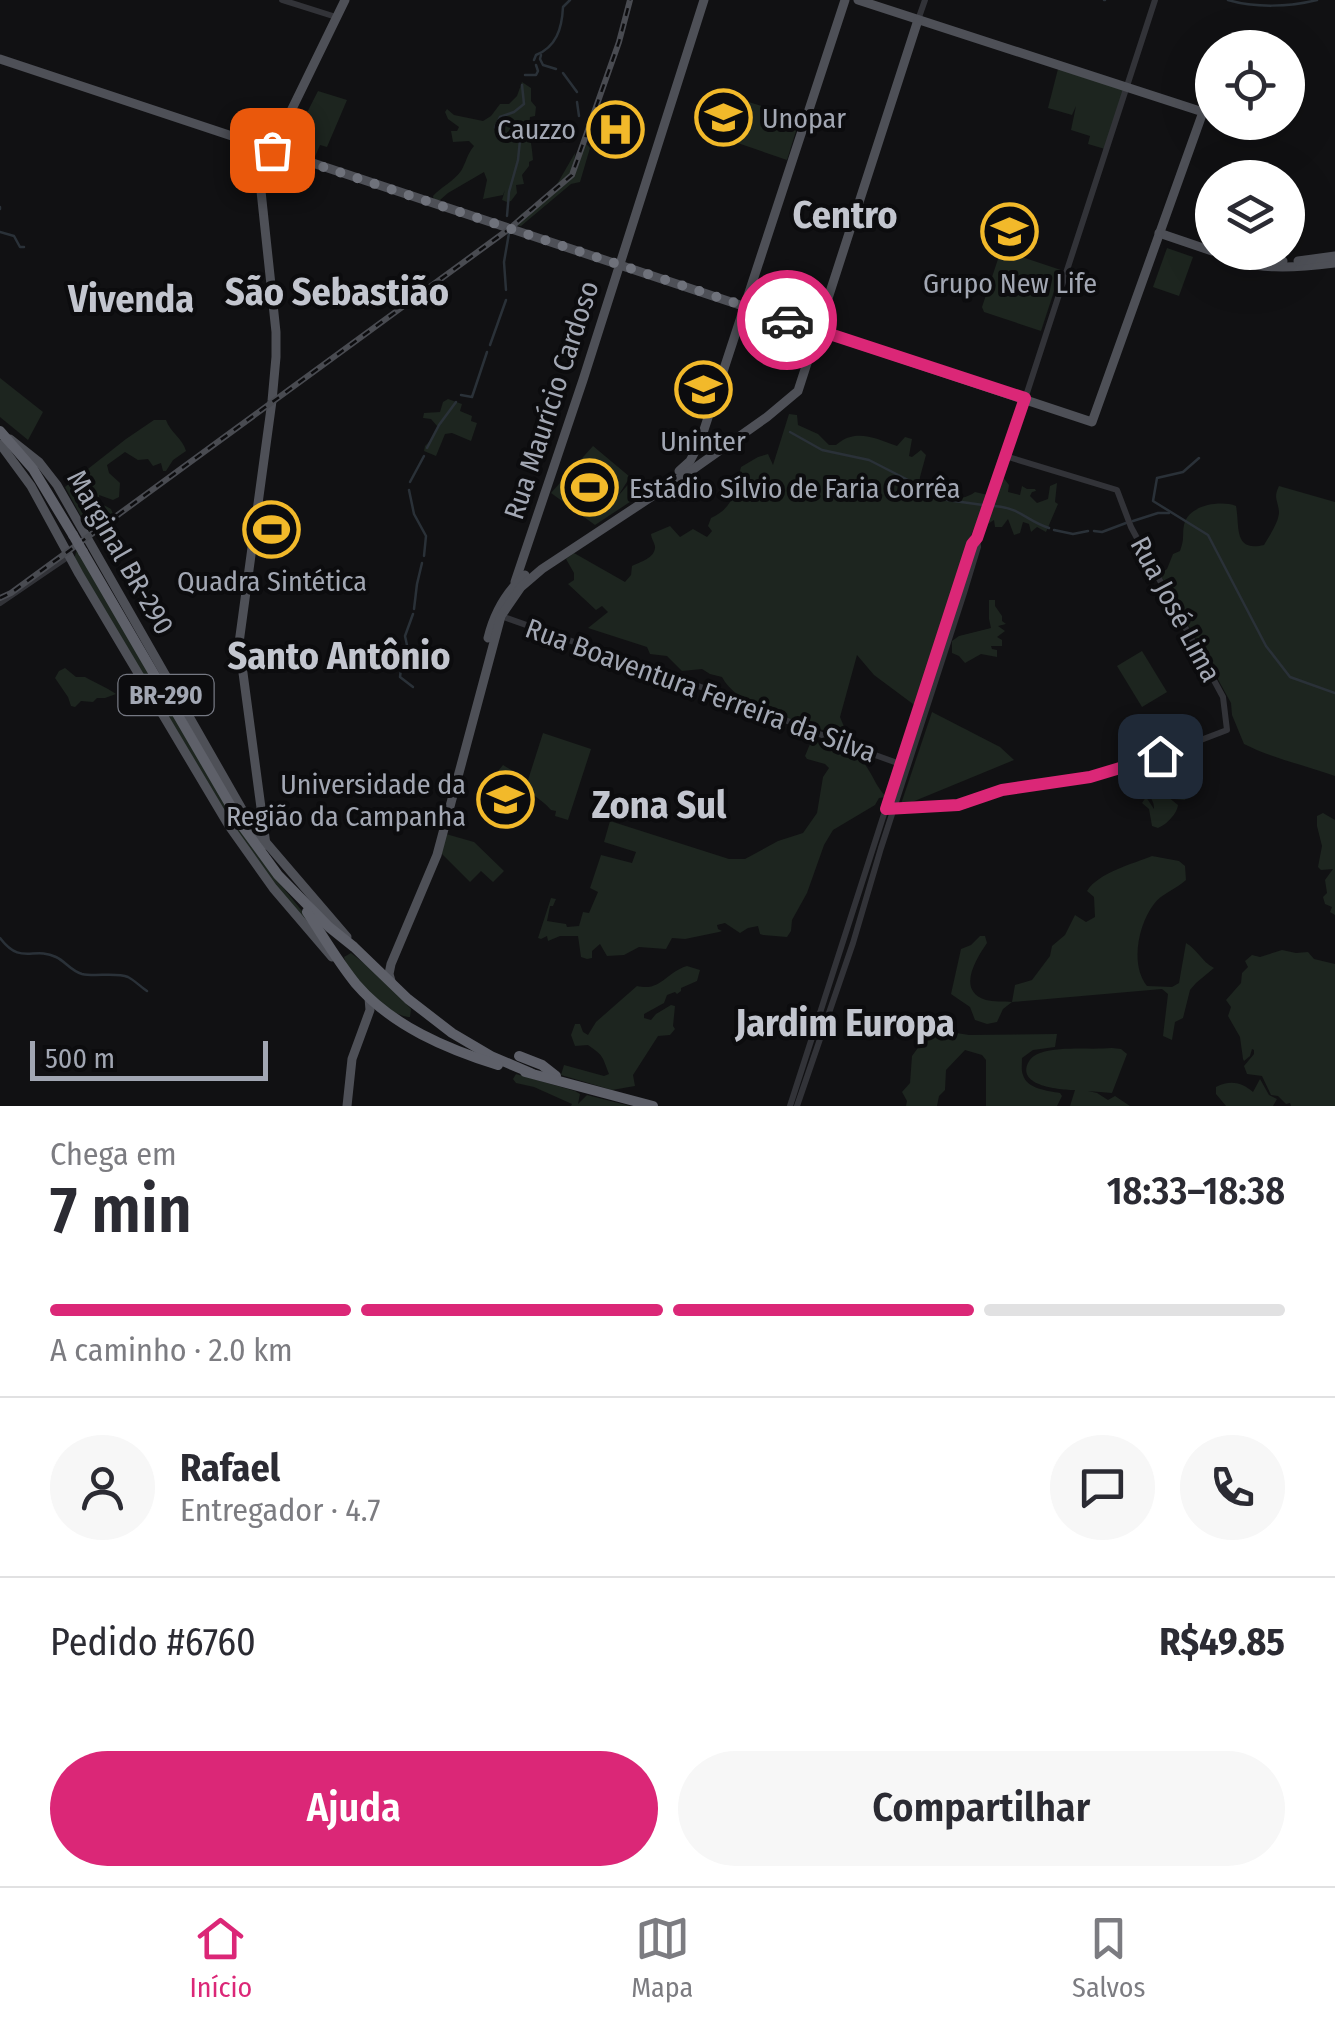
<!DOCTYPE html>
<html lang="pt">
<meta charset="utf-8">
<style>
:root{--surface:#fff;--page:#f7f7f7;--text:#2b2b33;--muted:#7c7c81;--line:#e1e1e2;--accent:#db2777}
body{margin:0;font-family:"Fira Sans Condensed",sans-serif;background:var(--page);color:var(--text);height:100vh;display:flex;flex-direction:column;font-size:38px;white-space:nowrap}
*{box-sizing:border-box;margin:0}
p{font-size:32px;color:var(--muted)}
.icon{flex:none;width:55px;height:55px;fill:none;stroke:currentColor;stroke-width:2;stroke-linecap:round;stroke-linejoin:round}
.map{position:relative;height:1106px;overflow:hidden}
.side{display:flex;flex-direction:column;background:var(--surface);flex:1}
.side>*{flex:none}
.buttons{position:absolute;left:1195px;top:30px;display:grid;gap:20px}
.buttons a{display:grid;place-items:center;width:110px;height:110px;border-radius:50%;background:var(--surface);box-shadow:0 10px 40px #0002;font-size:50px}
.scale{position:absolute;left:30px;bottom:25px;width:238px;box-sizing:border-box;padding-left:10px;border:5px solid #a2a7b3;border-top:0;font-size:28px;line-height:35px;white-space:nowrap;color:#a2a7b3;-webkit-text-stroke:8px #0c0c0e;paint-order:stroke}
.pin{position:absolute;display:grid;place-items:center;width:85px;height:85px;color:#fff;margin:-42px;border-radius:20px;box-shadow:0 5px 15px #0006}
.courier{position:absolute;display:grid;place-items:center;width:100px;height:100px;margin:-50px;border:8px solid #db2777;border-radius:50%;background:#fff;color:#222;box-shadow:0 2px 12px #0007}
.headline em{font-style:normal;font-weight:600}
.headline div{display:flex;flex-direction:column-reverse}
.headline{display:flex;align-items:center;justify-content:space-between;height:170px;padding:0 50px}
h1{font-size:65px;font-weight:600;line-height:75px}
.bar{display:grid;grid-template-columns:repeat(4,1fr);gap:15px 10px;align-content:center;height:120px;padding:0 50px}
.bar i{height:12px;border-radius:8px;background:var(--line)}
.bar .active{background:var(--accent)}
.bar p{grid-column:span 4}
.line{display:flex;align-items:center;gap:25px;padding:0 50px;border-top:2px solid var(--line)}
.line div{flex:1}
.round{display:grid;place-items:center;flex:none;width:105px;height:105px;border-radius:52px;background:var(--page)}
.action{display:flex;gap:20px;margin-top:auto;padding:20px 50px}
.action a{flex:1;height:115px;border-radius:60px;background:var(--accent);color:#fff;font-size:40px;font-weight:600;line-height:115px;text-align:center}
.action a+a{background:var(--page);color:var(--text)}
.dock{display:flex;justify-content:space-around;align-items:center;height:140px;border-top:2px solid var(--line);background:var(--surface);font-size:28px;color:var(--muted)}
.dock a{display:grid;justify-items:center;gap:5px}
.dock .active{color:var(--accent)}
.map>svg:first-child{display:block}
.green{fill:#1d251f}
.lines{fill:none;stroke-linecap:round;stroke-linejoin:round}
.stream{stroke:#2a3138;stroke-width:2.5}
.minor{stroke:#323338;stroke-width:6}
.major{stroke:#4e5057;stroke-width:9}
.highway{stroke:#5e6069;stroke-width:10}
.rail-casing{stroke:#494b51;stroke-width:6}
.rail{stroke:#0c0c0e;stroke-width:2.5;stroke-dasharray:8;stroke-linecap:butt}
.highway-bridge{stroke:#5e6069;stroke-width:10}
.done{stroke:#6f727b;stroke-width:10;stroke-dasharray:0 18}
.route{stroke:#db2777;stroke-width:12}
.labels{text-anchor:middle;stroke-width:8;stroke-linejoin:round;paint-order:stroke}
.shield{fill:#0c0c0e;stroke:#757882;stroke-width:2.5}
.shield-label{font-size:25px;font-weight:bold;fill:#a2a7b3}
.poi-label{font-size:28px;fill:#a2a7b3;stroke:#0c0c0e}
.street-label{font-size:28px;fill:#a2a7b3;stroke:#0c0c0e}
.district-label{font-size:38px;font-weight:bold;fill:#c3c6cf;stroke:#0c0c0e}
</style>
<div class="map">
<svg width="1335" height="1106" viewBox="0 0 1335 1106">
<rect width="100%" height="100%" fill="#111113"/>
<!-- green -->
<g class="green">
<polygon points="1058,69 1124,90 1105,149 1088,144 1090,136 1071,130 1076,106 1072,115 1048,108"/>
<path d="M522,82L531,88V101L536,107L535,116L530,117C528,132 532,145 533,160L529,162V166L522,175L524,184L516,185L517,193L511,201L507,202L502,200L505,190L503,195L483,199L487,180L484,172L448,193L440,200H434L433,196C441,187 454,181 461,171C466,163 467,154 474,146L469,141L453,142L451,131H457L459,127L448,119L445,112L447,109L454,115L483,121L491,116L500,104H509L517,96Z"/>
<polygon points="318,91 347,100 327,147 320,145 314,159 288,150"/>
<polygon points="739,99 800,118 787,160 726,139"/>
<polygon points="583,140 590,148 580,182 571,184 521,226 511,225 521,214 559,186 556,186 575,153 574,167"/>
<polygon points="1167,248 1193,257 1179,296 1153,287"/>
<polygon points="1001,250 1061,270 1041,331 984,312 982,307"/>
<polygon points="0,378 43,412 28,440 0,417"/>
<polygon points="448,399 462,404 460,411 472,416 471,421 477,423 471,441 452,433 445,434 436,456 424,451 425,446 431,440 438,427 431,419 423,418 424,413 440,412 443,402"/>
<path d="M789,414L797,415L798,425L818,434L829,445H836C855,428 875,438 897,446L905,437L912,439L909,456L912,457L921,450L926,455L920,477L919,490C939,495 957,505 975,492L988,495L967,545L917,707L874,675L857,655L840,717L845,729L841,736C808,724 737,708 722,677L710,674L702,669L682,671L667,656L650,654L647,647L588,628L608,612L602,606L596,610L568,584L574,580V573L566,559L574,553L625,582L631,575L632,566C640,562 656,558 655,546C654,542 651,538 651,534L670,526L680,537L693,529L707,537L712,531L708,526L711,518C735,507 735,490 741,467L758,457L768,454L773,465Z"/>
<path d="M154,420H166C170,432 183,439 186,451L173,460L166,471H163L161,463L153,466L148,459L138,460L125,452L107,465L109,473L120,483L119,497L113,500L99,495L100,503L111,509L113,514L89,531L65,487L126,439Z"/>
<polygon points="593,446 630,477 618,496 633,479 648,490 595,525 551,493"/>
<polygon points="1002,476 1009,485 1008,492 1020,495 1022,486 1027,489 1035,489 1036,491 1032,492 1030,496 1037,503 1048,499 1050,486 1057,483 1055,502 1058,504 1046,532 1037,527 1031,532 1029,524 1023,522 1020,533 1014,535 1008,519 1002,527 995,527 994,520 983,527 992,498 997,492 997,484"/>
<path d="M1279,486L1335,502V776C1304,765 1274,759 1244,744L1232,715L1231,703L1160,574L1167,569L1173,554L1180,551C1185,538 1182,536 1184,525C1188,505 1220,500 1236,506C1240,527 1233,552 1264,545C1269,536 1279,522 1279,512C1278,500 1273,498 1279,486Z"/>
<polygon points="77,549 268,869 311,922 337,961 266,878 239,838 74,559"/>
<polygon points="989,600 995,600 995,606 1002,616 1002,621 1006,624 998,626 1005,631 997,637 1002,640 1002,646 991,646 992,649 997,650 997,657 981,654 965,663 959,656 952,653 952,641 959,636 991,628 989,619"/>
<polygon points="1142,651 1167,692 1142,707 1117,666"/>
<path d="M65,668L76,677H85C96,683 106,687 116,694L105,698H97L93,702L81,701L75,707L71,706L68,697L55,678L59,671Z"/>
<polygon points="932,712 1000,747 1014,760 900,807"/>
<path d="M543,733L591,749L568,820L555,816L556,811L551,810C543,800 516,782 504,780L494,813L492,812L491,808L502,778L498,771L503,765L528,780Z"/>
<path d="M821,741C835,743 855,751 864,763C873,775 875,785 886,797L879,798L875,805L833,830L824,845L807,893L792,920L791,931L787,937L763,935L760,934L758,926L748,928L740,933L725,923L717,925L718,929L722,931L719,932L685,939L672,938L666,949L639,947L624,955L607,956L600,944L592,951V958L587,959L581,957L578,936H560L548,941L547,936L541,939L538,938L551,898L556,899L553,906H550L547,921L566,924L567,927L579,926L583,912L589,913L598,892L590,888L601,855L632,863L636,852L604,842L610,821L729,859H745L778,841L803,833L817,813L823,777L829,768L825,764L807,759L805,756L810,744Z"/>
<path d="M1180,751L1182,763L1188,775L1191,776L1190,771L1193,767L1198,770L1194,780L1191,782L1183,776L1179,763L1173,767L1172,780L1185,781L1187,783L1186,790L1189,791L1185,800L1174,799L1164,773L1156,771L1149,781L1153,784L1160,781L1162,783L1159,790L1167,792L1168,797L1178,805C1177,814 1166,825 1158,828L1152,826L1149,809L1142,803L1146,797L1154,809C1155,797 1142,791 1141,780L1135,782L1133,778L1138,773L1133,771L1151,760Z"/>
<polygon points="1323,813 1335,820 1335,915 1330,912 1332,907 1325,904 1323,897 1327,893 1325,880 1333,869 1321,870 1318,867 1322,846 1317,826 1317,816"/>
<polygon points="446,834 474,842 504,871 493,882 481,871 470,882 441,853"/>
<path d="M1152,856L1179,861L1185,866L1186,880C1176,889 1161,894 1154,904C1138,925 1130,965 1147,986L1172,987L1179,983L1186,943C1198,950 1201,961 1214,968L1196,983L1190,990L1183,1018L1175,1022L1172,1040L1163,1036L1168,994L1162,989L1012,1002L1003,1009L997,1022L987,1024L975,1020L970,1007L951,994L961,949L971,945L980,936H985L987,943C976,959 956,991 986,1000C993,1002 1004,1001 1012,1002L1015,985L1032,980L1050,956L1052,946L1065,935L1075,915L1086,922L1095,917L1094,897L1087,891C1099,872 1133,864 1152,856Z"/>
<polygon points="1282,950 1296,953 1308,952 1314,959 1335,964 1335,1106 1291,1106 1290,1103 1286,1104 1278,1096 1271,1095 1262,1076 1247,1074 1244,1066 1254,1054 1254,1050 1252,1049 1250,1056 1244,1061 1243,1059 1240,1037 1228,1016 1231,1007 1226,1000 1241,983 1242,973 1248,967 1245,961 1252,955 1260,957"/>
<path d="M351,953L379,975L411,1009L410,1017C389,1017 349,977 344,957Z"/>
<path d="M687,966L700,970L697,981L681,988V991L677,994L675,992L667,995L664,1003L644,1014V1018L651,1020L656,1014L671,1005L675,1006L673,1026L675,1029L670,1035L658,1036L633,1075L635,1086L612,1090L561,1075L564,1065L604,1076L609,1074C602,1056 604,1056 588,1045L575,1046L571,1035L575,1024H580L583,1032L588,1035L596,1022L637,986C661,992 666,972 687,966Z"/>
<path d="M938,1030L969,1035L1057,1034L1055,1047L1033,1050L1022,1058C1022,1064 1021,1070 1023,1075C1027,1089 1048,1091 1060,1093L1062,1096L1057,1106H986V1060L982,1055L965,1050L946,1070L945,1090L939,1096L937,1106H906L907,1101L902,1092L910,1083L912,1056L920,1045L921,1035Z"/>
<path d="M1112,1048L1121,1049L1127,1054L1112,1093L1088,1091L1097,1093L1108,1100L1115,1096L1130,1106H1070L1075,1090C1060,1090 1017,1086 1028,1063C1031,1057 1035,1055 1040,1053C1062,1046 1090,1050 1112,1048Z"/>
<polygon points="516,1074 575,1091 580,1094 578,1104 587,1095 630,1106 571,1106 572,1104 534,1087 516,1083 513,1079"/>
<path d="M1260,1079L1269,1095L1277,1099L1273,1106H1226L1216,1094V1087C1230,1080 1241,1082 1253,1092Z"/>
</g>
<g class="lines">
<!-- stream -->
<g class="stream">
<polyline points="1104,0 1105,0"/>
<path d="M1228,0C1255,8 1289,7 1317,0"/>
<polyline points="541,55 540,59 543,65 556,69"/>
<path d="M534,60L536,55C556,47 562,29 563,7L570,0"/>
<polyline points="563,73 577,92"/>
<polyline points="525,75 536,75 538,71 536,65"/>
<polyline points="577,102 579,116"/>
<polyline points="0,207 0,209"/>
<polyline points="507,216 509,192 518,160 520,140 505,133 499,133 495,127 500,117 514,112 524,104 522,85"/>
<polyline points="0,232 14,236 20,247 24,247"/>
<polyline points="506,290 504,262 509,233"/>
<polyline points="490,345 506,300"/>
<polyline points="461,395 472,397 487,352"/>
<polyline points="790,432 822,450 869,460 947,500 983,505"/>
<polyline points="427,448 439,425 456,402"/>
<polyline points="1199,458 1183,472 1157,478 1153,501 1208,535 1266,646 1290,677 1335,693"/>
<polyline points="410,482 424,456"/>
<polyline points="409,490 414,514 426,536 424,556"/>
<path d="M994,506C1021,508 1025,520 1049,528"/>
<polyline points="1133,521 1158,513 1169,513"/>
<polyline points="1054,530 1073,534 1088,531"/>
<polyline points="1094,531 1102,532 1126,523"/>
<polyline points="414,609 417,584 422,563"/>
<polyline points="413,687 400,677 403,653 408,650 405,636 413,614"/>
<path d="M0,938C21,966 33,946 56,957C65,961 71,971 82,974C95,977 116,972 128,977C134,980 141,987 147,991"/>
</g>
<!-- minor -->
<g class="minor">
<polyline points="282,0 336,17"/>
<polyline points="918,20 925,0"/>
<polyline points="0,603 69,556"/>
<polyline points="501,616 729,697 839,742 903,765"/>
<polyline points="886,809 957,805 1002,790 1089,777 1159,756 1227,730 1223,697 1131,527 1117,490 1005,456"/>
<polyline points="790,1106 941,637 1023,405 1155,0"/>
<polyline points="797,1106 853,943 881,848 964,593 978,547 977,539"/>
</g>
<!-- major -->
<g class="major">
<polyline points="0,59 1092,422 1203,112 858,0"/>
<polyline points="272,150 345,0"/>
<polyline points="1159,233 1212,251"/>
<path d="M1217,252C1253,272 1295,268 1335,263"/>
<polyline points="1243,257 1283,261"/>
<polyline points="1298,261 1335,256"/>
<polyline points="10,439 39,462 57,485 251,825 347,937"/>
<polyline points="0,444 31,486 79,574 229,826 273,888 332,957"/>
<polyline points="698,448 845,0"/>
<polyline points="679,471 690,461 699,444"/>
<polyline points="515,582 583,380 704,0"/>
<path d="M488,638C494,613 506,592 525,575"/>
<polyline points="266,845 239,643 272,401 276,357 276,332 261,191 270,149"/>
<polyline points="391,981 389,974 391,964 437,855 501,616 521,587 542,569 692,470 767,417 798,391 918,20"/>
<polyline points="347,1106 352,1059 370,1010 369,998"/>
</g>
<!-- highway -->
<g class="highway">
<polyline points="0,431 33,469 73,535"/>
<polyline points="83,552 243,827 278,875 329,927 354,947 408,999 452,1033 491,1056 531,1073"/>
<path d="M307,912C323,936 338,962 356,984C392,1026 447,1049 498,1065"/>
<polyline points="519,1056 542,1065 556,1076"/>
<polyline points="525,1072 653,1106"/>
</g>
<defs>
<polyline id="rail" points="0,598 11,593 509,229 572,175 619,42 630,0"/>
</defs>
<!-- rail casing -->
<use href="#rail" class="rail-casing"/>
<!-- rail -->
<use href="#rail" class="rail"/>
<!-- highway-bridge -->
<polyline class="highway-bridge" points="73,535 83,552"/>
</g>
<g class="lines">
<!-- done -->
<polyline class="done" points="272,150 787,320"/>
<!-- route -->
<polyline class="route" points="787,320 1025,398 977,538 972,544 886,809 958,805 1002,790 1090,777 1160,756"/>
</g>
<!-- icons -->
<defs>
<symbol id="university-ring" viewBox="-11 -11 22 22"><circle r="9.5" fill="#0c0c0e" stroke="#f2b92a" stroke-width="1.5"/><path d="M0-5L7-2L0 1L-7-2ZM-4 1L0 2.5L4 1V4Q0 6-4 4Z" fill="#f2b92a"/></symbol>
<symbol id="hospital-ring" viewBox="-11 -11 22 22"><circle r="9.5" fill="#0c0c0e" stroke="#f2b92a" stroke-width="1.5"/><path d="M-5-5h3v3.5h4V-5h3V5h-3V1.5h-4V5h-3Z" fill="#f2b92a"/></symbol>
<symbol id="stadium-ring" viewBox="-11 -11 22 22"><circle r="9.5" fill="#0c0c0e" stroke="#f2b92a" stroke-width="1.5"/><path d="M0-5a6.5 5 0 1 0 0 10a6.5 5 0 1 0 0-10ZM-3.5-1.8h7v3.6h-7Z" fill="#f2b92a"/></symbol>
</defs>
<g fill-rule="evenodd">
<use href="#university-ring" x="692" y="86" width="63" height="63"/>
<use href="#hospital-ring" x="584" y="98" width="63" height="63"/>
<use href="#university-ring" x="978" y="200" width="63" height="63"/>
<use href="#university-ring" x="672" y="358" width="63" height="63"/>
<use href="#stadium-ring" x="558" y="456" width="63" height="63"/>
<use href="#stadium-ring" x="240" y="498" width="63" height="63"/>
<use href="#university-ring" x="474" y="768" width="63" height="63"/>
</g>
<g class="labels">
<!-- shield labels -->
<rect class="shield" x="118.5" y="675" width="95" height="40" rx="8"/>
<g class="shield-label">
<text x="166" y="704">BR-290</text>
</g>
<!-- poi labels -->
<g class="poi-label">
<text x="762" y="128" text-anchor="start">Unopar</text>
<text x="576" y="139" text-anchor="end">Cauzzo</text>
<text x="1010" y="293">Grupo New Life</text>
<text x="703" y="451">Uninter</text>
<text x="629" y="498" text-anchor="start">Estádio Sílvio de Faria Corrêa</text>
<text x="272" y="591">Quadra Sintética</text>
<text x="466" y="794" text-anchor="end">Universidade da<tspan x="466" dy="32">Região da Campanha</tspan></text>
</g>
<!-- street labels -->
<g class="street-label">
<text transform="translate(551 400) rotate(-72)" y="10">Rua Maurício Cardoso</text>
<text transform="translate(121 552) rotate(60)" y="10">Marginal BR-290</text>
<text transform="translate(1176 609) rotate(62)" y="10">Rua José Lima</text>
<text transform="translate(701 690) rotate(20)" y="10">Rua Boaventura Ferreira da Silva</text>
</g>
<!-- district labels -->
<g class="district-label">
<text x="845" y="228">Centro</text>
<text x="337" y="305">São Sebastião</text>
<text x="131" y="312">Vivenda</text>
<text x="339" y="669">Santo Antônio</text>
<text x="659" y="818">Zona Sul</text>
<text x="845" y="1036">Jardim Europa</text>
</g>
</g>
</svg>
<div class="buttons">
<a><svg class="icon" aria-label="locate" viewBox="0 0 24 24"><circle cx="12" cy="12" r="6"/><path d="M12 2v4M12 18v4M2 12h4M18 12h4"/></svg></a>
<a><svg class="icon" aria-label="layers" viewBox="0 0 24 24"><path d="M12 4l9 5-9 5-9-5zM3 14l9 5 9-5"/></svg></a>
</div>
<div class="scale">500 m</div>
<div class="pin" style="left:272px;top:150px;background:#ea580c"><svg class="icon" aria-label="bag" viewBox="0 0 24 24"><path d="M5 8h14l-1 12H6zM9 8a3 3 0 0 1 6 0"/></svg></div>
<div class="pin" style="left:1160px;top:756px;background:#1f2937"><svg class="icon" aria-label="home" viewBox="0 0 24 24"><path d="M3 11l9-7 9 7M6 9v11h12V9"/></svg></div>
<div class="courier" style="left:787px;top:320px"><svg class="icon" aria-label="car" viewBox="0 0 24 24"><path d="M5 17H2v-5l4-1 3-4h7l3 4 3 1v5h-3M9 17h6M6 11h13"/><circle cx="7" cy="17" r="2"/><circle cx="17" cy="17" r="2"/></svg></div>
</div>
<section class="side">
<div class="headline"><div><h1>7 min</h1><p>Chega em</p></div><em>18:33–18:38</em></div>
<div class="bar"><i class="active"></i><i class="active"></i><i class="active"></i><i></i><p>A caminho · 2.0 km</p></div>
<div class="line" style="height:180px"><a class="round"><svg class="icon" aria-label="person" viewBox="0 0 24 24"><circle cx="12" cy="8" r="4"/><path d="M4 21q1-7 8-7t8 7"/></svg></a><div><b>Rafael</b><p>Entregador · 4.7</p></div><a class="round"><svg class="icon" aria-label="chat" viewBox="0 0 24 24"><path d="M4 5h16v11H9l-5 4z"/></svg></a><a class="round"><svg class="icon" aria-label="phone" viewBox="0 0 24 24"><path d="M5 4h4l2 5-3 2q2 4 5 5l2-3 5 2v4C11 20 4 13 5 4z"/></svg></a></div>
<div class="line" style="height:130px"><div>Pedido #6760</div><b>R$49.85</b></div>
<div class="action"><a>Ajuda</a><a>Compartilhar</a></div>
</section>
<nav class="dock">
<a class="active"><svg class="icon" aria-label="home" viewBox="0 0 24 24"><path d="M3 11l9-7 9 7M6 9v11h12V9"/></svg>Início</a>
<a><svg class="icon" aria-label="map" viewBox="0 0 24 24"><path d="M3 6l6-2 6 2 6-2v14l-6 2-6-2-6 2zM9 4v14M15 6v14"/></svg>Mapa</a>
<a><svg class="icon" aria-label="saved" viewBox="0 0 24 24"><path d="M7 4h10v16l-5-4-5 4z"/></svg>Salvos</a>
</nav>
